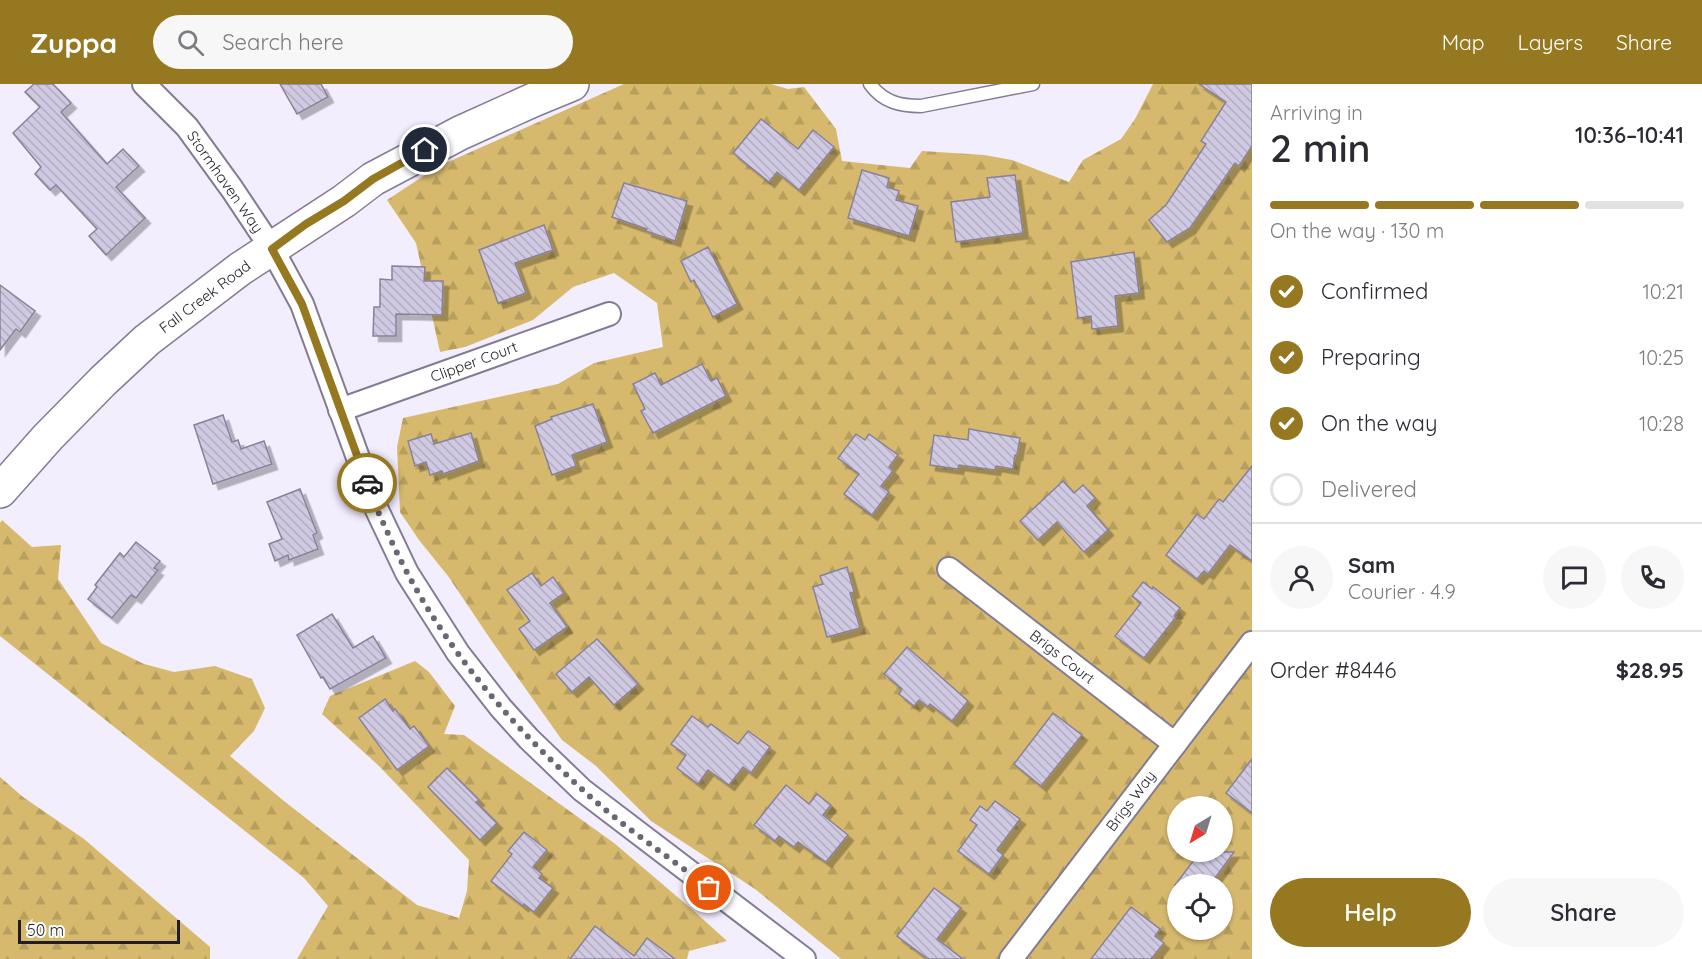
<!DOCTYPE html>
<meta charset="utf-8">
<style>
:root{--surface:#fff;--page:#f7f7f7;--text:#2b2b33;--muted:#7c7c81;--line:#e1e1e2;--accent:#967820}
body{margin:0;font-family:Quicksand,sans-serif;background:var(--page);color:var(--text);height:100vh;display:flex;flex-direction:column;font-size:22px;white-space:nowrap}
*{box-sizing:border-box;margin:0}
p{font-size:20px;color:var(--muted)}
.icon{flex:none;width:33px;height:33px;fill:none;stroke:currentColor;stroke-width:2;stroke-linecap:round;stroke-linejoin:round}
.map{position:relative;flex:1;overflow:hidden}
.side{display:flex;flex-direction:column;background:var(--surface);width:450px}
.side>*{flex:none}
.needle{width:39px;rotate:218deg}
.controls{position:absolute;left:1167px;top:712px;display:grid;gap:12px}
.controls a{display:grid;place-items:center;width:66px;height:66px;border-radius:50%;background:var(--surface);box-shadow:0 2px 4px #0004;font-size:30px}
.scale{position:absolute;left:18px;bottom:15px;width:162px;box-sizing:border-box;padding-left:6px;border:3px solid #201d27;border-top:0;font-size:16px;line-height:21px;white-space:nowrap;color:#201d27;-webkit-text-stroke:4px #fff;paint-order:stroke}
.pin{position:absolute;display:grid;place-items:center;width:51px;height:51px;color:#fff;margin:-26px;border:3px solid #fff;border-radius:50%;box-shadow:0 2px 6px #0007}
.courier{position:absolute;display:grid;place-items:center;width:60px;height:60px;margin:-30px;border:4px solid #967820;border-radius:50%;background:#fff;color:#222;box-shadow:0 2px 8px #0007}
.overview em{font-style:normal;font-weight:600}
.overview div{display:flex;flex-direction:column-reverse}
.overview{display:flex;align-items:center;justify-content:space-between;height:102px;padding:0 18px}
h1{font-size:39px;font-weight:600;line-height:45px}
.bar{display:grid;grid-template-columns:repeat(4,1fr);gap:9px 6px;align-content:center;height:72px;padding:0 18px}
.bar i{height:8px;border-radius:4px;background:var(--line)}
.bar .on{background:var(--accent)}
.bar p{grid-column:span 4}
.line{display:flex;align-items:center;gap:15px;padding:0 18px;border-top:2px solid var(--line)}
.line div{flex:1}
.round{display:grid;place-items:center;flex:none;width:63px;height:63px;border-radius:32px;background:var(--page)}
ol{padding:0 18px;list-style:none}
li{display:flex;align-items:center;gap:18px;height:66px}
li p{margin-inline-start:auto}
li .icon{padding:6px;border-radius:50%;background:var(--accent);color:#fff;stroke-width:4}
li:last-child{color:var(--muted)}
li i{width:33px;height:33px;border:3px solid var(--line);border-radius:50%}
.cta{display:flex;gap:12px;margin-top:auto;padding:12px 18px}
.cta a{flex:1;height:69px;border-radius:36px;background:var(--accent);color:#fff;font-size:24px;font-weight:600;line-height:69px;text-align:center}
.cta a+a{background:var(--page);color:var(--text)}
header{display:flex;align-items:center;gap:36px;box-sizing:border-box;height:84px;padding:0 30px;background:var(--accent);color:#fff}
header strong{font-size:28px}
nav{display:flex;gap:33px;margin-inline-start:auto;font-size:21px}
.search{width:420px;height:54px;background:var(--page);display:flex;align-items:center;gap:15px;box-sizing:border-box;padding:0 21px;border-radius:33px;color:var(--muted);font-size:22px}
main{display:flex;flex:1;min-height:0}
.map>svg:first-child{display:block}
.forest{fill:url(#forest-firs);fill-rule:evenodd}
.building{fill:url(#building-back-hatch);stroke:#898199;stroke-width:1.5;filter:url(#shadow)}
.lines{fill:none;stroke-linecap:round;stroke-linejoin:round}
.lane-casing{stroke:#837c94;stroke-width:15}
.street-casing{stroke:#837c94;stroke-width:26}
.secondary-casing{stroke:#837c94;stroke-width:36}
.lane{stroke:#fff;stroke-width:12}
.street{stroke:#fff;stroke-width:22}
.secondary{stroke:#fff;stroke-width:33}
.done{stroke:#6a6672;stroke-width:6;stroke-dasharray:0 10.8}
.route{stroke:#967820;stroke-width:8}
.labels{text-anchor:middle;stroke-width:4.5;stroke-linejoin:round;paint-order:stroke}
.street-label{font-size:15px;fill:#201d27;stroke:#fff}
</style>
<header>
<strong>Zuppa</strong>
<div class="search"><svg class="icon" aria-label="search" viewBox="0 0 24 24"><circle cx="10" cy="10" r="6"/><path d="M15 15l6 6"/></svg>Search here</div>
<nav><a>Map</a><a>Layers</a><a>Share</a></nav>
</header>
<main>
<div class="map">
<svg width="1252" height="875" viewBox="0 0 1252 875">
<defs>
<pattern id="forest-firs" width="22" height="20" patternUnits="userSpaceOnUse" patternTransform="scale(1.5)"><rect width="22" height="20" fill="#d6b96d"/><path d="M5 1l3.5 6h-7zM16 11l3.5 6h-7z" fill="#b79f5e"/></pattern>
<pattern id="building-back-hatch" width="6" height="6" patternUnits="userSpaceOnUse" patternTransform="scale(1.5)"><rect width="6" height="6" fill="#d0c9e2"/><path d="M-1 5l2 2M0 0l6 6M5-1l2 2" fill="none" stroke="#b2acc2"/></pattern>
<filter id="shadow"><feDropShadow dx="5.5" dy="5.5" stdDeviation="0" flood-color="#0004"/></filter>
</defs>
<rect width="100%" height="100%" fill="#f3eefe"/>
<!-- forest -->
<g class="forest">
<path d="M624,0H771L788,5L804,3L836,45L842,77L910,84L922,67L984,71L1012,76L1069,98L1083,76L1121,55L1135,35L1153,0H1252V875H841L755,805L651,737L596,682L562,656L491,556L448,492L419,456L400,428L397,363L403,334L558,300L594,279L663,263L657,219L614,189L573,203L533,236L465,263L440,268L416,159L387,116L437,83ZM1178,723H1222V768H1178ZM1178,801H1222V846H1178Z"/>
<polygon points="2,436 32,463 61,461 58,495 101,559 144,580 174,588 215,582 252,595 265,624 254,647 230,672 284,717 417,821 459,834 467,807 469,776 379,682 322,630 330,612 415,577 429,588 455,622 444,650 464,651 614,759 694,827 727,857 689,867 687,875 297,875 328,822 304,794 0,552 0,439"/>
<polygon points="0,693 23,713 84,755 210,863 210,875 0,875"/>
</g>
<!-- building -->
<g class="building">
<polygon points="34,0 53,0 71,19 61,28 107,80 123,65 139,82 116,103 145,134 106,171 89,152 97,145 56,101 50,106 35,90 41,83 13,49 40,23 25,8"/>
<polygon points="280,0 321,0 328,13 297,30"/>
<polygon points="1199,0 1252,0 1252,62 1239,82 1235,79 1190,144 1167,158 1149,136 1166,121 1206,60 1201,57 1226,18"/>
<polygon points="761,35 798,65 813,46 834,63 799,106 777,88 769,98 733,69"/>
<polygon points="862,86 889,94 887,103 899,107 896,116 918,122 909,152 848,134"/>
<polygon points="1015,91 1023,149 956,158 951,118 990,113 987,94"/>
<polygon points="624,99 687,117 675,157 646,147 647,145 612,133"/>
<polygon points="544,141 553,166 515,179 526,209 498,219 479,166"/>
<polygon points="708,163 737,220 713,233 694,196 691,198 681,177"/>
<polygon points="1134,168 1139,209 1115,212 1118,242 1092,245 1091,232 1078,234 1071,178"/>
<polygon points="392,182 425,183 424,197 443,197 442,231 396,230 396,252 373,252 374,223 380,223 380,195 392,196"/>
<polygon points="0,201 35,227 20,248 16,245 0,266"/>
<polygon points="702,280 711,297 717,294 726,312 653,349 641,327 645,325 633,300 655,289 661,301"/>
<polygon points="593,320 607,358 572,371 576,382 552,391 535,342 552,335 551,333"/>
<polygon points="223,331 232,358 238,356 241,365 264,357 272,380 213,400 194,341"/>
<polygon points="969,345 1020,354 1017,371 1015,371 1013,385 996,382 995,386 959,381 958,385 930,381 934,351 968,356"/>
<polygon points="471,349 479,377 443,390 442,387 430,391 426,378 415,382 408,357 431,350 434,360"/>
<polygon points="856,350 865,356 869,350 898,371 889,383 893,387 881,402 889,408 872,431 844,410 859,390 838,374"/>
<polygon points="1252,382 1252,477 1230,461 1208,490 1204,487 1197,495 1166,471 1197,430 1204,435 1219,415 1223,418"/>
<polygon points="1063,397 1074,409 1083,401 1095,414 1087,422 1108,446 1084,468 1057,438 1038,456 1020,437"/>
<polygon points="300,405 317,449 313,451 318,465 289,476 288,471 275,477 269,460 282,455 267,418"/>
<polygon points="136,458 160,477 154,484 158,486 136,514 131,511 112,534 88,515 97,503 95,501 120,469 124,473"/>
<polygon points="847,483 854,508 850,509 860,544 827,553 813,503 823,500 820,492"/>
<polygon points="532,489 541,502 553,493 564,509 550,519 567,543 534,566 519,545 530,537 507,506"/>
<polygon points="1143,498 1152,505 1153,503 1180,524 1174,532 1176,533 1144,574 1115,552 1141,519 1132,512"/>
<polygon points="332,530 353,564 373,552 386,574 330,605 323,593 321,594 297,551"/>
<polygon points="597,555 638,600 614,621 589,593 572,608 556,590"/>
<polygon points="907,563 968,617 952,637 930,620 928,623 919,616 914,622 899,610 902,605 884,590"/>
<polygon points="385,615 393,627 395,625 410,645 414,642 429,662 397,686 359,634"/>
<polygon points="1053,629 1082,651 1041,702 1014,680"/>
<polygon points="692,632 708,643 711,640 738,660 748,647 770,663 751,689 743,683 729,701 708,686 698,700 677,684 686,671 671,660"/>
<polygon points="1252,675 1252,729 1226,709"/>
<polygon points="447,684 479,716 476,718 497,739 480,756 428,703"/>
<polygon points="786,701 809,720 817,710 831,721 823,731 848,751 826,778 798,758 794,763 779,752 775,757 754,741"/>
<polygon points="995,717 1020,735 997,766 1003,771 989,790 958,767 977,741 970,736 980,722 987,727"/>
<polygon points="524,748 547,766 533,783 542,790 539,794 553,804 534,828 524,820 523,822 491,797 512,770 508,767"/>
<polygon points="1200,768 1234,768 1210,801 1175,801"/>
<polygon points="934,804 961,824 937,855 963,875 928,875 897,852"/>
<polygon points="1131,823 1160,845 1155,852 1164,859 1151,875 1091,875"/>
<polygon points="595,842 634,872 647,854 675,875 570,875"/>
</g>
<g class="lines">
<defs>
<path id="lane" d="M870,0C883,18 900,22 921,22L1033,0"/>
<g id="street">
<polyline points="144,0 187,43 232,105 272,165 302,220 377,426 407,489 458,569 501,624 529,655 582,706 804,875"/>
<polyline points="340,326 609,230"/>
<polyline points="949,485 1175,660"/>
<polyline points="1011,875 1252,559"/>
</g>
<polyline id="secondary" points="0,407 48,353 103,297 147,256 240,185 344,117 373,95 460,49 533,16 572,0"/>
</defs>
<!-- lane casing -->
<use href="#lane" class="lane-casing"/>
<!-- street casing -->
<use href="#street" class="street-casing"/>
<!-- secondary casing -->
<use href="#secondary" class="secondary-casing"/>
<!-- lane -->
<use href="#lane" class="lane"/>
<!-- street -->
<use href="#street" class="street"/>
<!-- secondary -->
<use href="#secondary" class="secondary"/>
</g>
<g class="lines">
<!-- done -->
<path class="done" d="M367,399C373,418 382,436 390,454C434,551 504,635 583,706C620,741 668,772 709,804"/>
<!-- route -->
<polyline class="route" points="367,399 302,220 272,165 306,140 344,117 373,95 425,66"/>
</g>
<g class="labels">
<!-- street labels -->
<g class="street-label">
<text transform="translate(225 98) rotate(55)" y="5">Stormhaven Way</text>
<text transform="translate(205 213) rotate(-37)" y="5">Fall Creek Road</text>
<text transform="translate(474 278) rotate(-20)" y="5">Clipper Court</text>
<text transform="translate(1062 573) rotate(38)" y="5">Brigs Court</text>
<text transform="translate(1131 717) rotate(-53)" y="5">Brigs Way</text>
</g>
</g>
</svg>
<div class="controls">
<a><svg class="needle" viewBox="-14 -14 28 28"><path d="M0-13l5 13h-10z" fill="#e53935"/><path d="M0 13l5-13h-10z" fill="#7c7c81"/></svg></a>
<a><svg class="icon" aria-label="locate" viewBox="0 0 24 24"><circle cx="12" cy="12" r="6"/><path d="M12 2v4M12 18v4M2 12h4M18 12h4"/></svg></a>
</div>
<div class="scale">50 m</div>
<div class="pin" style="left:709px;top:804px;background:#ea580c"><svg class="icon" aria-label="bag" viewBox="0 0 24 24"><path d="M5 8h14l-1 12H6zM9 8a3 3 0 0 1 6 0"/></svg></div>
<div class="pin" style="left:425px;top:66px;background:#1f2937"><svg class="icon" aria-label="home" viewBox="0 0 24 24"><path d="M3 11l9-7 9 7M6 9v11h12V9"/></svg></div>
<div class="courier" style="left:367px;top:399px"><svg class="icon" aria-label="car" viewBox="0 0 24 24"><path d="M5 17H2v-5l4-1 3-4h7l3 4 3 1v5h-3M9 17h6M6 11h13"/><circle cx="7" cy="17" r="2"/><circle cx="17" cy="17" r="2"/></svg></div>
</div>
<section class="side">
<div class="overview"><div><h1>2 min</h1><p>Arriving in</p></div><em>10:36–10:41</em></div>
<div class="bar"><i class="on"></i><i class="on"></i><i class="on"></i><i></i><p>On the way · 130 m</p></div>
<ol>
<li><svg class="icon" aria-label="check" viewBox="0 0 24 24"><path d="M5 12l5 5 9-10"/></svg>Confirmed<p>10:21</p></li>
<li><svg class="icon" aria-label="check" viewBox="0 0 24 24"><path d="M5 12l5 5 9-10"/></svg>Preparing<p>10:25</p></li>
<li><svg class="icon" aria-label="check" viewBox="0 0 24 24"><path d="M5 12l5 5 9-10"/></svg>On the way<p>10:28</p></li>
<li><i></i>Delivered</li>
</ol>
<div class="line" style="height:108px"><a class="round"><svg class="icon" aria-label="person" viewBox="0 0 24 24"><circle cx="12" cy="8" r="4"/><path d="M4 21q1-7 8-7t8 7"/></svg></a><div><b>Sam</b><p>Courier · 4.9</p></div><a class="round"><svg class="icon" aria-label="chat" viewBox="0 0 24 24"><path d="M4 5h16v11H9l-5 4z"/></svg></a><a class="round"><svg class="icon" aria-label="phone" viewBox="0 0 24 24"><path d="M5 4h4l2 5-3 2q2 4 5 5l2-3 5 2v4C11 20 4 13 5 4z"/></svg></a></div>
<div class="line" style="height:78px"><div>Order #8446</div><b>$28.95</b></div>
<div class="cta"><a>Help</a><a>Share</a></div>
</section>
</main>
